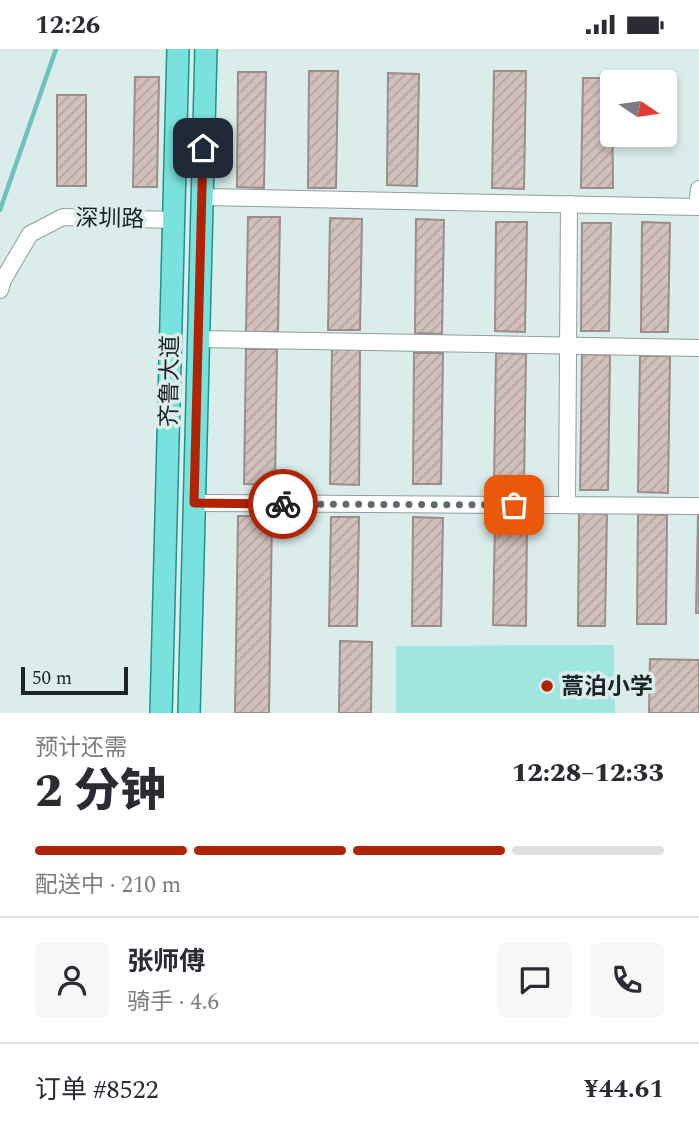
<!DOCTYPE html>
<html lang="zh">
<meta charset="utf-8">
<style>
:root{--surface:#fff;--page:#f7f7f7;--text:#2b2b33;--muted:#7c7c81;--line:#e1e1e2;--accent:#b02305}
body{margin:0;font-family:Spectral,"Noto Sans SC",serif;background:var(--page);color:var(--text);height:100vh;display:flex;flex-direction:column;font-size:26px;white-space:nowrap}
*{box-sizing:border-box;margin:0}
p{font-size:23px;color:var(--muted)}
.icon{flex:none;width:38px;height:38px;fill:none;stroke:currentColor;stroke-width:2;stroke-linecap:round;stroke-linejoin:round}
.map{position:relative;height:664px;overflow:hidden}
.sheet{display:flex;flex-direction:column;background:var(--surface);flex:1}
.sheet>*{flex:none}
.needle{width:46px;rotate:103deg}
.controls{position:absolute;left:600px;top:21px;display:grid;gap:14px}
.controls a{display:grid;place-items:center;width:77px;height:77px;border-radius:7px;background:var(--surface);box-shadow:0 4px 10px #0003;font-size:35px}
.scale{position:absolute;left:21px;bottom:18px;width:107px;box-sizing:border-box;padding-left:7px;border:4px solid #1d2424;border-top:0;font-size:19px;line-height:24px;white-space:nowrap;color:#1d2424;-webkit-text-stroke:5px #daedeb;paint-order:stroke}
.pin{position:absolute;display:grid;place-items:center;width:60px;height:60px;color:#fff;margin:-30px;border-radius:14px;box-shadow:0 4px 10px #0006}
.courier{position:absolute;display:grid;place-items:center;width:70px;height:70px;margin:-35px;border:5px solid #b02305;border-radius:50%;background:#fff;color:#222;box-shadow:0 2px 9px #0007}
.summary em{font-style:normal;font-weight:800}
.summary div{display:flex;flex-direction:column-reverse}
.summary{display:flex;align-items:center;justify-content:space-between;height:119px;padding:0 35px}
h1{font-size:46px;font-weight:800;line-height:52px}
.bar{display:grid;grid-template-columns:repeat(4,1fr);gap:10px 7px;align-content:center;height:84px;padding:0 35px}
.bar i{height:9px;border-radius:5px;background:var(--line)}
.bar .on{background:var(--accent)}
.bar p{grid-column:span 4}
.line{display:flex;align-items:center;gap:18px;padding:0 35px;border-top:2px solid var(--line)}
.line div{flex:1}
.round{display:grid;place-items:center;flex:none;width:74px;height:74px;border-radius:7px;background:var(--page)}
.status{display:flex;justify-content:space-between;align-items:center;height:49px;padding:0 35px;background:var(--surface);direction:ltr}
.status svg{height:19px;fill:currentColor}
.map>svg:first-child{display:block}
.grass{fill:#9ee6df}
.lines{fill:none;stroke-linecap:round;stroke-linejoin:round}
.stream{stroke:#6fc1ba;stroke-width:4.5}
.building{fill:url(#building-hatch);stroke:#9d8d8a;stroke-width:2}
.minor-casing{stroke:#8e9f9d;stroke-width:18}
.major-casing{stroke:#1f938d;stroke-width:24}
.minor{stroke:#fff;stroke-width:16}
.major{stroke:#79e2dd;stroke-width:21}
.done{stroke:#5f6a6a;stroke-width:7;stroke-dasharray:0 12.6}
.route{stroke:#b02305;stroke-width:9}
.poi-dot{fill:#b02305;stroke:#daedeb;stroke-width:2.5}
.labels{text-anchor:middle;stroke-width:7;stroke-linejoin:round;paint-order:stroke}
.street-label{font-size:23px;fill:#1d2424;stroke:#daedeb}
.poi-label{font-size:23px;font-weight:bold;fill:#1d2424;stroke:#daedeb;text-anchor:start}
</style>
<div class="status"><b>12:26</b><svg viewBox="0 0 49 12"><path d="M0 12V9h3v3zM5 12V6h3v6zM10 12V3h3v9zM15 12V0h3v12zM26 1h20v11H26zM47 4h2v5h-2z"/></svg></div>
<div class="map">
<svg width="699" height="664" viewBox="0 0 699 664">
<defs>
<pattern id="building-hatch" width="6" height="6" patternUnits="userSpaceOnUse" patternTransform="scale(1.75)"><rect width="6" height="6" fill="#d1c0bc"/><path d="M-1 1l2-2M0 6l6-6M5 7l2-2" fill="none" stroke="#b3a5a1"/></pattern>
</defs>
<rect width="100%" height="100%" fill="#daedeb"/>
<!-- grass -->
<polygon class="grass" points="614,596 615,664 396,664 396,597"/>
<g class="lines">
<!-- stream -->
<polyline class="stream" points="0,161 56,0"/>
</g>
<!-- building -->
<g class="building">
<polygon points="309,22 338,22 336,139 308,139"/>
<polygon points="494,22 526,22 524,140 492,139"/>
<polygon points="238,23 266,23 264,139 237,138"/>
<polygon points="388,24 419,25 417,137 387,136"/>
<polygon points="135,28 159,28 157,138 133,138"/>
<polygon points="583,29 614,29 612,33 613,139 581,139"/>
<rect x="57" y="46" width="29" height="91"/>
<polygon points="248,168 280,168 278,283 246,283"/>
<polygon points="330,169 362,170 360,281 328,281"/>
<polygon points="416,170 444,171 442,285 415,284"/>
<polygon points="496,173 527,173 525,283 495,282"/>
<polygon points="642,173 670,174 668,283 641,283"/>
<polygon points="582,174 611,174 609,282 581,282"/>
<polygon points="332,299 360,299 359,436 330,435"/>
<polygon points="246,300 277,300 275,436 244,435"/>
<polygon points="414,304 443,304 441,435 413,435"/>
<polygon points="496,304 526,305 524,436 494,436"/>
<polygon points="582,305 610,306 608,441 580,441"/>
<polygon points="640,307 670,307 668,444 638,443"/>
<polygon points="579,464 607,465 605,577 578,577"/>
<polygon points="638,465 667,466 666,575 637,575"/>
<polygon points="238,467 272,467 269,664 235,664"/>
<polygon points="698,467 699,467 699,564 696,564"/>
<polygon points="331,468 359,468 357,577 329,577"/>
<polygon points="413,468 443,469 441,577 412,577"/>
<polygon points="495,471 527,471 526,577 493,576"/>
<polygon points="340,592 372,593 371,664 339,664"/>
<polygon points="650,610 699,611 699,664 649,664"/>
</g>
<g class="lines">
<defs>
<g id="minor">
<polyline points="202,148 699,158"/>
<polyline points="697,158 699,140"/>
<polyline points="0,241 3,231 30,185 63,168 173,171"/>
<polyline points="198,290 699,299"/>
<polyline points="194,454 699,457"/>
<polyline points="567,456 569,155"/>
</g>
<g id="major">
<polyline points="161,664 178,0"/>
<polyline points="189,664 206,0"/>
</g>
</defs>
<!-- minor casing -->
<use href="#minor" class="minor-casing"/>
<!-- major casing -->
<use href="#major" class="major-casing"/>
<!-- minor -->
<use href="#minor" class="minor"/>
<!-- major -->
<use href="#major" class="major"/>
</g>
<g class="lines">
<!-- done -->
<polyline class="done" points="283,455 514,456"/>
<!-- route -->
<polyline class="route" points="203,99 194,454 283,455"/>
</g>
<!-- markers -->
<circle class="poi-dot" cx="547" cy="637" r="7"/>
<g class="labels">
<!-- street labels -->
<g class="street-label">
<text transform="translate(110 169) rotate(1)" y="8">深圳路</text>
<text transform="translate(169 332) rotate(-89)" y="8">齐鲁大道</text>
</g>
<!-- poi labels -->
<g class="poi-label">
<text x="561" y="645">蒿泊小学</text>
</g>
</g>
</svg>
<div class="controls">
<a><svg class="needle" viewBox="-14 -14 28 28"><path d="M0-13l5 13h-10z" fill="#e53935"/><path d="M0 13l5-13h-10z" fill="#7c7c81"/></svg></a>
</div>
<div class="scale">50 m</div>
<div class="pin" style="left:514px;top:456px;background:#ea580c"><svg class="icon" aria-label="bag" viewBox="0 0 24 24"><path d="M5 8h14l-1 12H6zM9 8a3 3 0 0 1 6 0"/></svg></div>
<div class="pin" style="left:203px;top:99px;background:#1f2937"><svg class="icon" aria-label="home" viewBox="0 0 24 24"><path d="M3 11l9-7 9 7M6 9v11h12V9"/></svg></div>
<div class="courier" style="left:283px;top:455px"><svg class="icon" aria-label="bike" viewBox="0 0 24 24"><circle cx="6" cy="16" r="4"/><circle cx="18" cy="16" r="4"/><path d="M6 16l4-8h5l3 8M10 8l3 8H6M13 5h3"/></svg></div>
</div>
<section class="sheet">
<div class="summary"><div><h1>2 分钟</h1><p>预计还需</p></div><em>12:28–12:33</em></div>
<div class="bar"><i class="on"></i><i class="on"></i><i class="on"></i><i></i><p>配送中 · 210 m</p></div>
<div class="line" style="height:126px"><a class="round"><svg class="icon" aria-label="person" viewBox="0 0 24 24"><circle cx="12" cy="8" r="4"/><path d="M4 21q1-7 8-7t8 7"/></svg></a><div><b>张师傅</b><p>骑手 · 4.6</p></div><a class="round"><svg class="icon" aria-label="chat" viewBox="0 0 24 24"><path d="M4 5h16v11H9l-5 4z"/></svg></a><a class="round"><svg class="icon" aria-label="phone" viewBox="0 0 24 24"><path d="M5 4h4l2 5-3 2q2 4 5 5l2-3 5 2v4C11 20 4 13 5 4z"/></svg></a></div>
<div class="line" style="height:91px"><div>订单 #8522</div><b>¥44.61</b></div>
</section>
